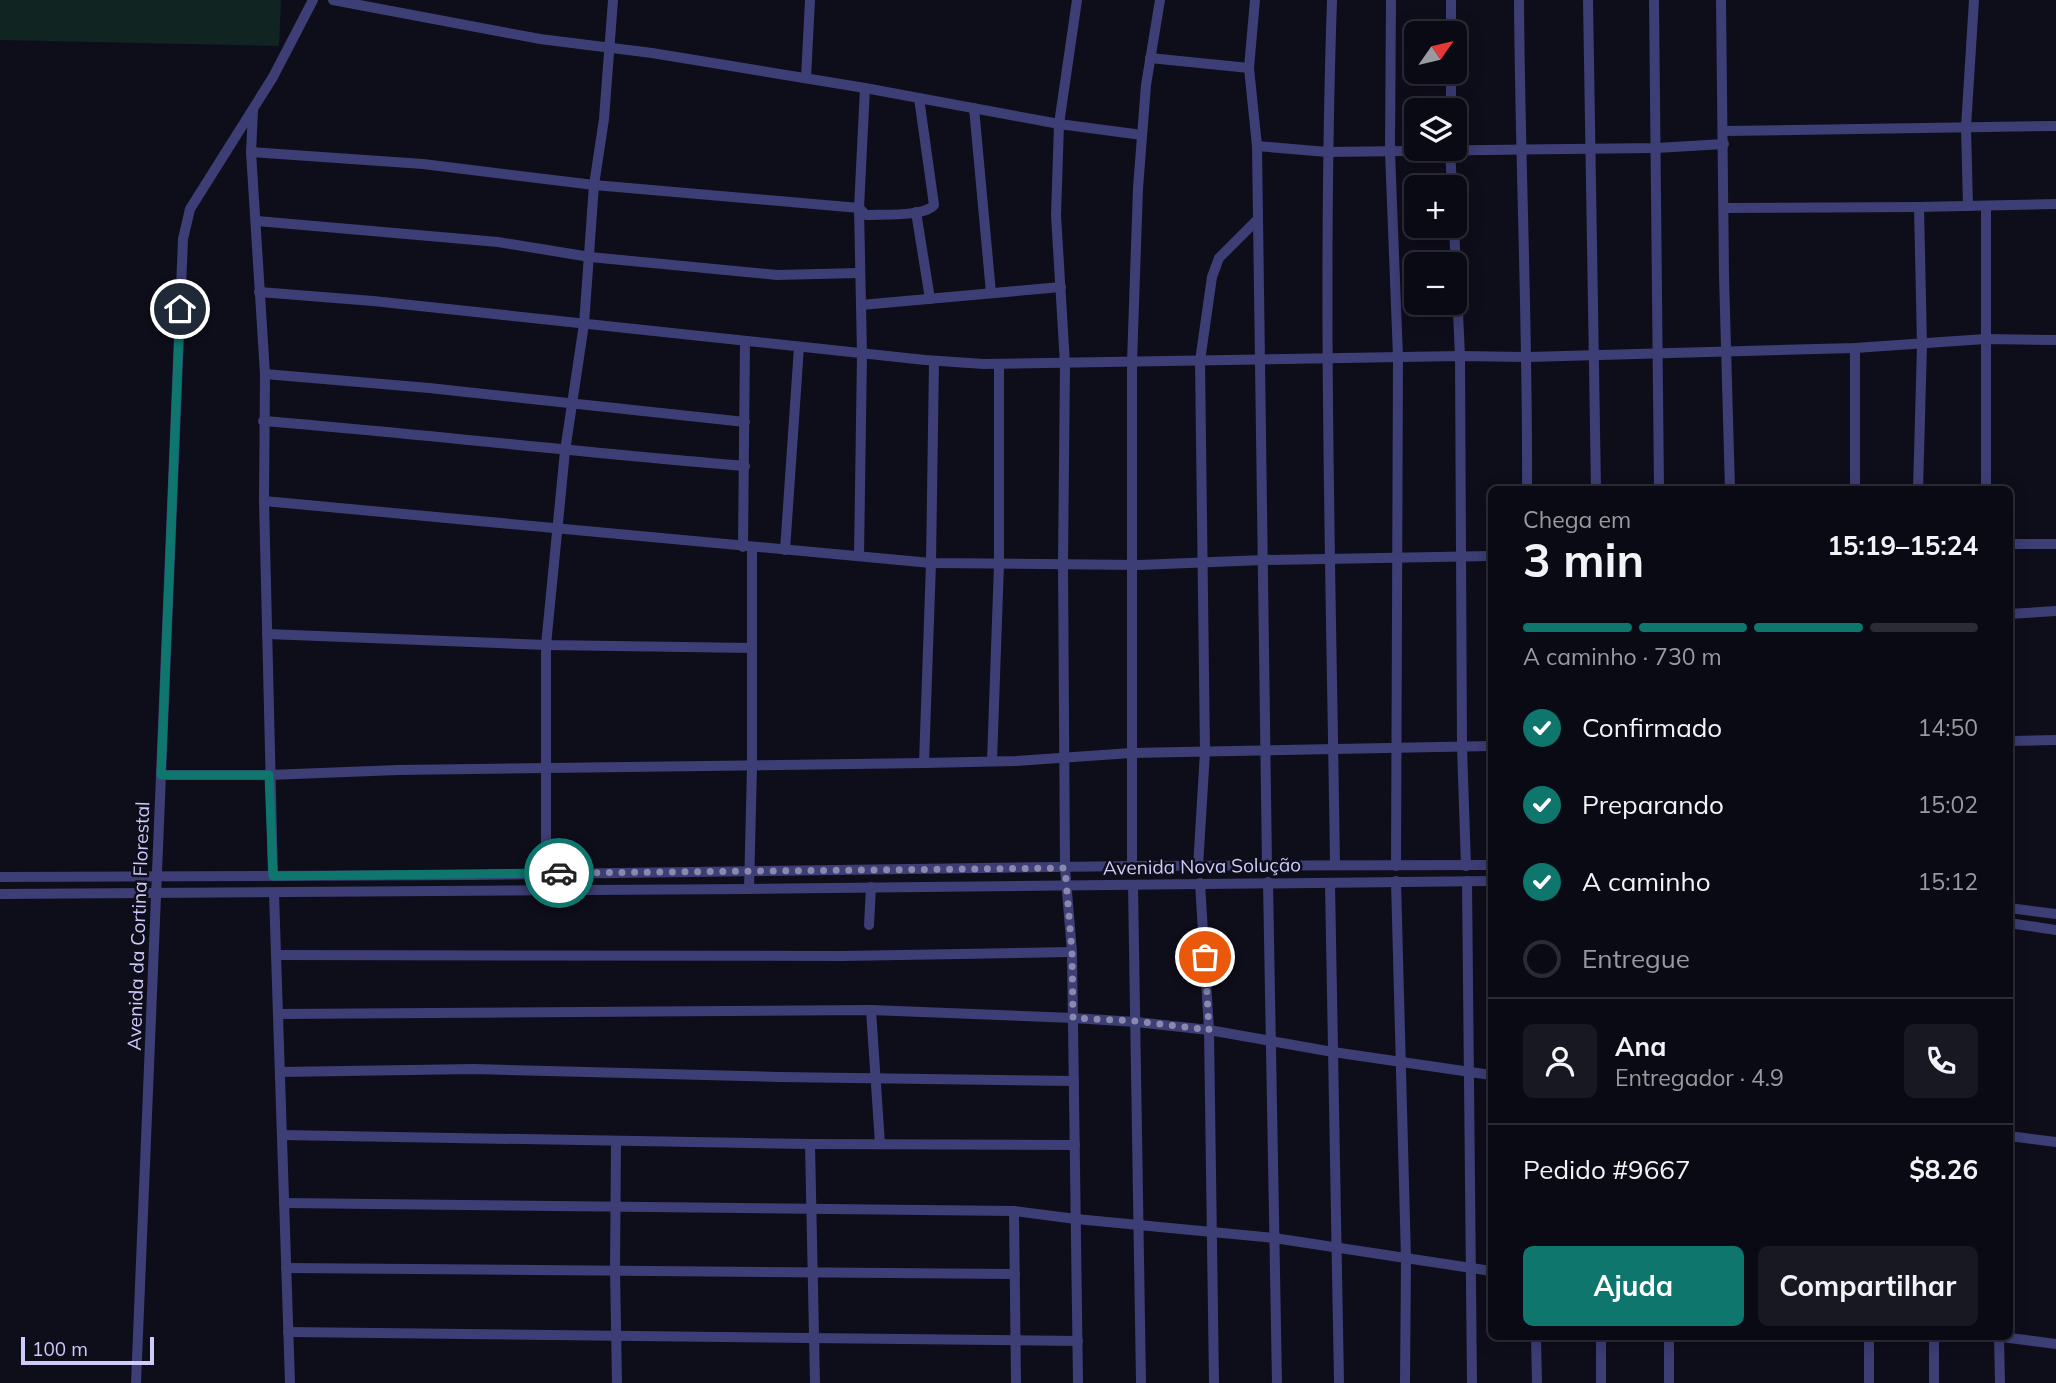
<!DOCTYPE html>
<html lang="pt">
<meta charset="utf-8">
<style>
:root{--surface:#0a0a14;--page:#181822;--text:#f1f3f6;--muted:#999aa0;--line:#2a2b34;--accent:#0f766e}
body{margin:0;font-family:Mulish,sans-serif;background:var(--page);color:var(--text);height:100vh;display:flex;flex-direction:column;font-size:26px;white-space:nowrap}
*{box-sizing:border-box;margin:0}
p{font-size:23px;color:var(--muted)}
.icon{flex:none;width:38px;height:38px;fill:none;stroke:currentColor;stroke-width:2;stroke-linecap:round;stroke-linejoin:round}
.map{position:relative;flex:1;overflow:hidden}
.panel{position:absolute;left:1488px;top:486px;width:525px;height:854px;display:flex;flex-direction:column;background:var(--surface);border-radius:10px;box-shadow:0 4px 18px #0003,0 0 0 2px var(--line)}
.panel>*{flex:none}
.needle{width:46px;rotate:56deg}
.tools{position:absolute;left:1404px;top:21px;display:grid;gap:14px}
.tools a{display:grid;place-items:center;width:63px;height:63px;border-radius:10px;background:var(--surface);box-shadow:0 4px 18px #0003,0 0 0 2px var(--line);font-size:35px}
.scale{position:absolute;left:21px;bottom:18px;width:133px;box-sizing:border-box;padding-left:7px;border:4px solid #cdcbfa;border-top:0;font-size:19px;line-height:24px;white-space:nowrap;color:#cdcbfa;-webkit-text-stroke:5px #0e0d1a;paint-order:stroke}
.pin{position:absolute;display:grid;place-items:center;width:60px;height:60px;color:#fff;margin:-30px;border:4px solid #fff;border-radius:50%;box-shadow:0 2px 7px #0007}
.courier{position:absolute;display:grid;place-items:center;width:70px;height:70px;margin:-35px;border:5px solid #0f766e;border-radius:50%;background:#fff;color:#222;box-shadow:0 2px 9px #0007}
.head em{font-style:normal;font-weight:700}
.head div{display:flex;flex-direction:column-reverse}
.head{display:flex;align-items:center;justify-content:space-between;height:119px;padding:0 35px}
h1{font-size:46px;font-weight:700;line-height:52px}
.bar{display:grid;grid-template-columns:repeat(4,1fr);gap:10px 7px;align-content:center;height:84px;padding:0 35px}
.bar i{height:9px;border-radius:5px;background:var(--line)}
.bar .current{background:var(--accent)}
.bar p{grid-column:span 4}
.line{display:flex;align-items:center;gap:18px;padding:0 35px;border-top:2px solid var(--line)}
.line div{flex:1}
.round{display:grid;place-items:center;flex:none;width:74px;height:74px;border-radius:10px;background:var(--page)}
ol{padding:0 35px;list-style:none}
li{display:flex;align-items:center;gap:21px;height:77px}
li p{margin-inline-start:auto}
li .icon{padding:7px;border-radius:50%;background:var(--accent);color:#fff;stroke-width:4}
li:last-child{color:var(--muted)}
li i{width:38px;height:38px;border:4px solid var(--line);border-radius:50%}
.button{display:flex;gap:14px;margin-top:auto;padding:14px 35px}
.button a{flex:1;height:80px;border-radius:10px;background:var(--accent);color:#fff;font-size:28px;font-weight:700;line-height:80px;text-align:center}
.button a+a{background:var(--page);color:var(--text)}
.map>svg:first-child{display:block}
.green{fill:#102421}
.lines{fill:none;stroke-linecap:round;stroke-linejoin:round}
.street{stroke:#3c3e75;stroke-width:10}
.done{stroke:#8a88ac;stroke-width:7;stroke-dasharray:0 12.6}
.route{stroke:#0f766e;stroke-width:9}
.labels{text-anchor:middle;stroke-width:5;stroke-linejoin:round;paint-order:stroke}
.street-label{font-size:19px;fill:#cdcbfa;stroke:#0e0d1a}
</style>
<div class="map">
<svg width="2056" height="1383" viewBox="0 0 2056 1383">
<rect width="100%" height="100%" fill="#0e0d1a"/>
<!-- green -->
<polygon class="green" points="0,0 281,0 279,46 0,40"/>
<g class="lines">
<!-- street -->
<g class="street">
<polyline points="333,0 540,39 652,53 865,88 1059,124 1142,135"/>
<polyline points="1077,0 1059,124 1056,215 1065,364 1063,563 1065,868 1072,952 1078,1383"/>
<polyline points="1255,0 1249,68 1257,146 1267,866"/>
<path d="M1332,0C1322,288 1331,577 1335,865"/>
<polyline points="1391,0 1390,152 1398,357 1396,866"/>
<path d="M1519,0C1520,163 1528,327 1527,490"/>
<polyline points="1588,0 1596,490"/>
<polyline points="1654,0 1659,490"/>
<polyline points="1721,0 1724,276 1730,490"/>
<polyline points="1451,33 1451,0"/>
<polyline points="1150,58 1249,68"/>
<polyline points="806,78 810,0"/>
<polyline points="974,108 991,293"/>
<polyline points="1451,110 1451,72"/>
<polyline points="253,111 251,152 265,374 264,501 273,876"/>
<polyline points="1724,131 2056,126"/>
<polyline points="1257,146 1327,152 1656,148 1724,144"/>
<polyline points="1450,149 1452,187"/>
<path d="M251,152L423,164L594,185L859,208L866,215C882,214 924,217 934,205L919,98"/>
<polyline points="1968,206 1966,127 1974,0"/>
<polyline points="1986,206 1986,490"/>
<polyline points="1724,208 1919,207 2056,204"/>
<polyline points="916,212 930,299"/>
<polyline points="257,221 498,242 590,257 777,275 859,273"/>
<polyline points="1454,226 1460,356 1462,747 1466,866"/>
<polyline points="259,292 373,301 925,360 984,364 1460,356 1528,357 1855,348 1985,339 2056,340"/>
<polyline points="861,305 1061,287"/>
<polyline points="1855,348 1855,490"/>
<polyline points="265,374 429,388 745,422"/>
<path d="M263,421C424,434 584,453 745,466"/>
<polyline points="1918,490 1922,345 1919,207"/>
<polyline points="264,501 931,563 1139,565 1263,560 1491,556"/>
<polyline points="2009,544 2056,544"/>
<polyline points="743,547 745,341"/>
<polyline points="785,550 799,347"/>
<polyline points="859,556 862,354 859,208 865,88"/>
<polyline points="2009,614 2056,611"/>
<polyline points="267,634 546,645 752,648"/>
<polyline points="2009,741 2056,740"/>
<polyline points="992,761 999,564 999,364"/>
<polyline points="924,763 931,563 934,361"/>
<polyline points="161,775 269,775 398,770 924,763 1016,761 1131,753 1491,746"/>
<polyline points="1132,866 1132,362 1138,188 1146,85 1160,0"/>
<polyline points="1198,867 1205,752 1200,361 1212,277 1219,258 1258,219"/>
<polyline points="546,873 546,645 565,451 584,324 594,185 604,119 613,0"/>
<polyline points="0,877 472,875 1132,866 1491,865"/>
<polyline points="1396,881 1406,1259 1405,1383"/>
<polyline points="1467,881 1472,1383"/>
<polyline points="1268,882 1277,1383"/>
<polyline points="1200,883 1209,1030 1214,1383"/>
<polyline points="1330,883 1339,1383"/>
<polyline points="1133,885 1141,1383"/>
<polyline points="749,889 752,767 752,547"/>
<polyline points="274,893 290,1383"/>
<polyline points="0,894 749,889 1491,881"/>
<polyline points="2009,908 2056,914"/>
<polyline points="2009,923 2056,930"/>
<polyline points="869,925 871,887"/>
<polyline points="276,955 842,956 1072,952"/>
<polyline points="871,1010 880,1144"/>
<polyline points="278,1014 871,1010 1073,1018 1136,1022 1209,1030 1333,1052 1491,1075"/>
<polyline points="280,1072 474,1069 779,1077 1074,1081"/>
<polyline points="282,1135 810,1144 1075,1145"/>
<polyline points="2009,1136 2056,1142"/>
<polyline points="616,1141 615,1270 617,1383"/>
<polyline points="810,1144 815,1383"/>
<polyline points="284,1203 1014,1211 1076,1219 1274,1238 1491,1271"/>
<polyline points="1014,1211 1016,1383"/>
<polyline points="286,1268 1015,1274"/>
<polyline points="288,1332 1078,1341"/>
<polyline points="1536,1337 1537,1383"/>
<polyline points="1601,1337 1601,1383"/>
<polyline points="1669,1337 1669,1383"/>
<polyline points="1869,1337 1869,1383"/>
<polyline points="1934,1337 1934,1383"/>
<polyline points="1999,1337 2000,1383"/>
<polyline points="2002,1337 2056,1344"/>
<polyline points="136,1383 183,239 190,209 273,77 313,0"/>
</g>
</g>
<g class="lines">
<!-- done -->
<polyline class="done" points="559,873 1065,868 1072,952 1073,1018 1136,1021 1209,1030 1205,957"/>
<!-- route -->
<polyline class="route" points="180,309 161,775 269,775 273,876 559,873"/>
</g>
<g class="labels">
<!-- street labels -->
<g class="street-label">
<text transform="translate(1202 866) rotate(-1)" y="7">Avenida Nova Solução</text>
<text transform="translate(138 926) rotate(-88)" y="7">Avenida da Cortina Florestal</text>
</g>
</g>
</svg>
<div class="tools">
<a><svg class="needle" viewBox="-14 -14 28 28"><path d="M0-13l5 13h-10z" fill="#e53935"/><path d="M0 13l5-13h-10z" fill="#999aa0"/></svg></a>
<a><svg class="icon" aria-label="layers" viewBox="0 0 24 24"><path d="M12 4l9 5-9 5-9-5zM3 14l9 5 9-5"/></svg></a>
<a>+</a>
<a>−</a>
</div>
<div class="scale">100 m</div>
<div class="pin" style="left:1205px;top:957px;background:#ea580c"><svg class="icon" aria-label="bag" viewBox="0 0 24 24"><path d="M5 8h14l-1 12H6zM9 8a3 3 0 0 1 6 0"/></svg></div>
<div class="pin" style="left:180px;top:309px;background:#1f2937"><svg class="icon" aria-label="home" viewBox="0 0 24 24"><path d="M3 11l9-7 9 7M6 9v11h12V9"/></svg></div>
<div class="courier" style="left:559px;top:873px"><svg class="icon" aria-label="car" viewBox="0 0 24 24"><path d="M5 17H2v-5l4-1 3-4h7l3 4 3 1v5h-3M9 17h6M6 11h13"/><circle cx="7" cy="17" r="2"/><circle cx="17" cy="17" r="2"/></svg></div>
<section class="panel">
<div class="head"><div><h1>3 min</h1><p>Chega em</p></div><em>15:19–15:24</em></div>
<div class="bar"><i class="current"></i><i class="current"></i><i class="current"></i><i></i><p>A caminho · 730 m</p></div>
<ol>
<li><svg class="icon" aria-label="check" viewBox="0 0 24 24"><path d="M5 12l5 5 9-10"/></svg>Confirmado<p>14:50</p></li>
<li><svg class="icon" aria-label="check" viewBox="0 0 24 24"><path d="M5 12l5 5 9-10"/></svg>Preparando<p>15:02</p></li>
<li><svg class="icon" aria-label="check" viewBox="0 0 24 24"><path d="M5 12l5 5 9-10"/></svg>A caminho<p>15:12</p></li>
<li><i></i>Entregue</li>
</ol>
<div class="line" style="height:126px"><a class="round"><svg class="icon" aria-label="person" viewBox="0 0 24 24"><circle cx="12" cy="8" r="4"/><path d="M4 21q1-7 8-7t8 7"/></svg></a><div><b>Ana</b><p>Entregador · 4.9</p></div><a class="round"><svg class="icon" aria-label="phone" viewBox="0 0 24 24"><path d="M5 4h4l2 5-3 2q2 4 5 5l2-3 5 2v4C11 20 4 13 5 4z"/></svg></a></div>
<div class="line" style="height:91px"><div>Pedido #9667</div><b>$8.26</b></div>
<div class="button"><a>Ajuda</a><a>Compartilhar</a></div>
</section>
</div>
